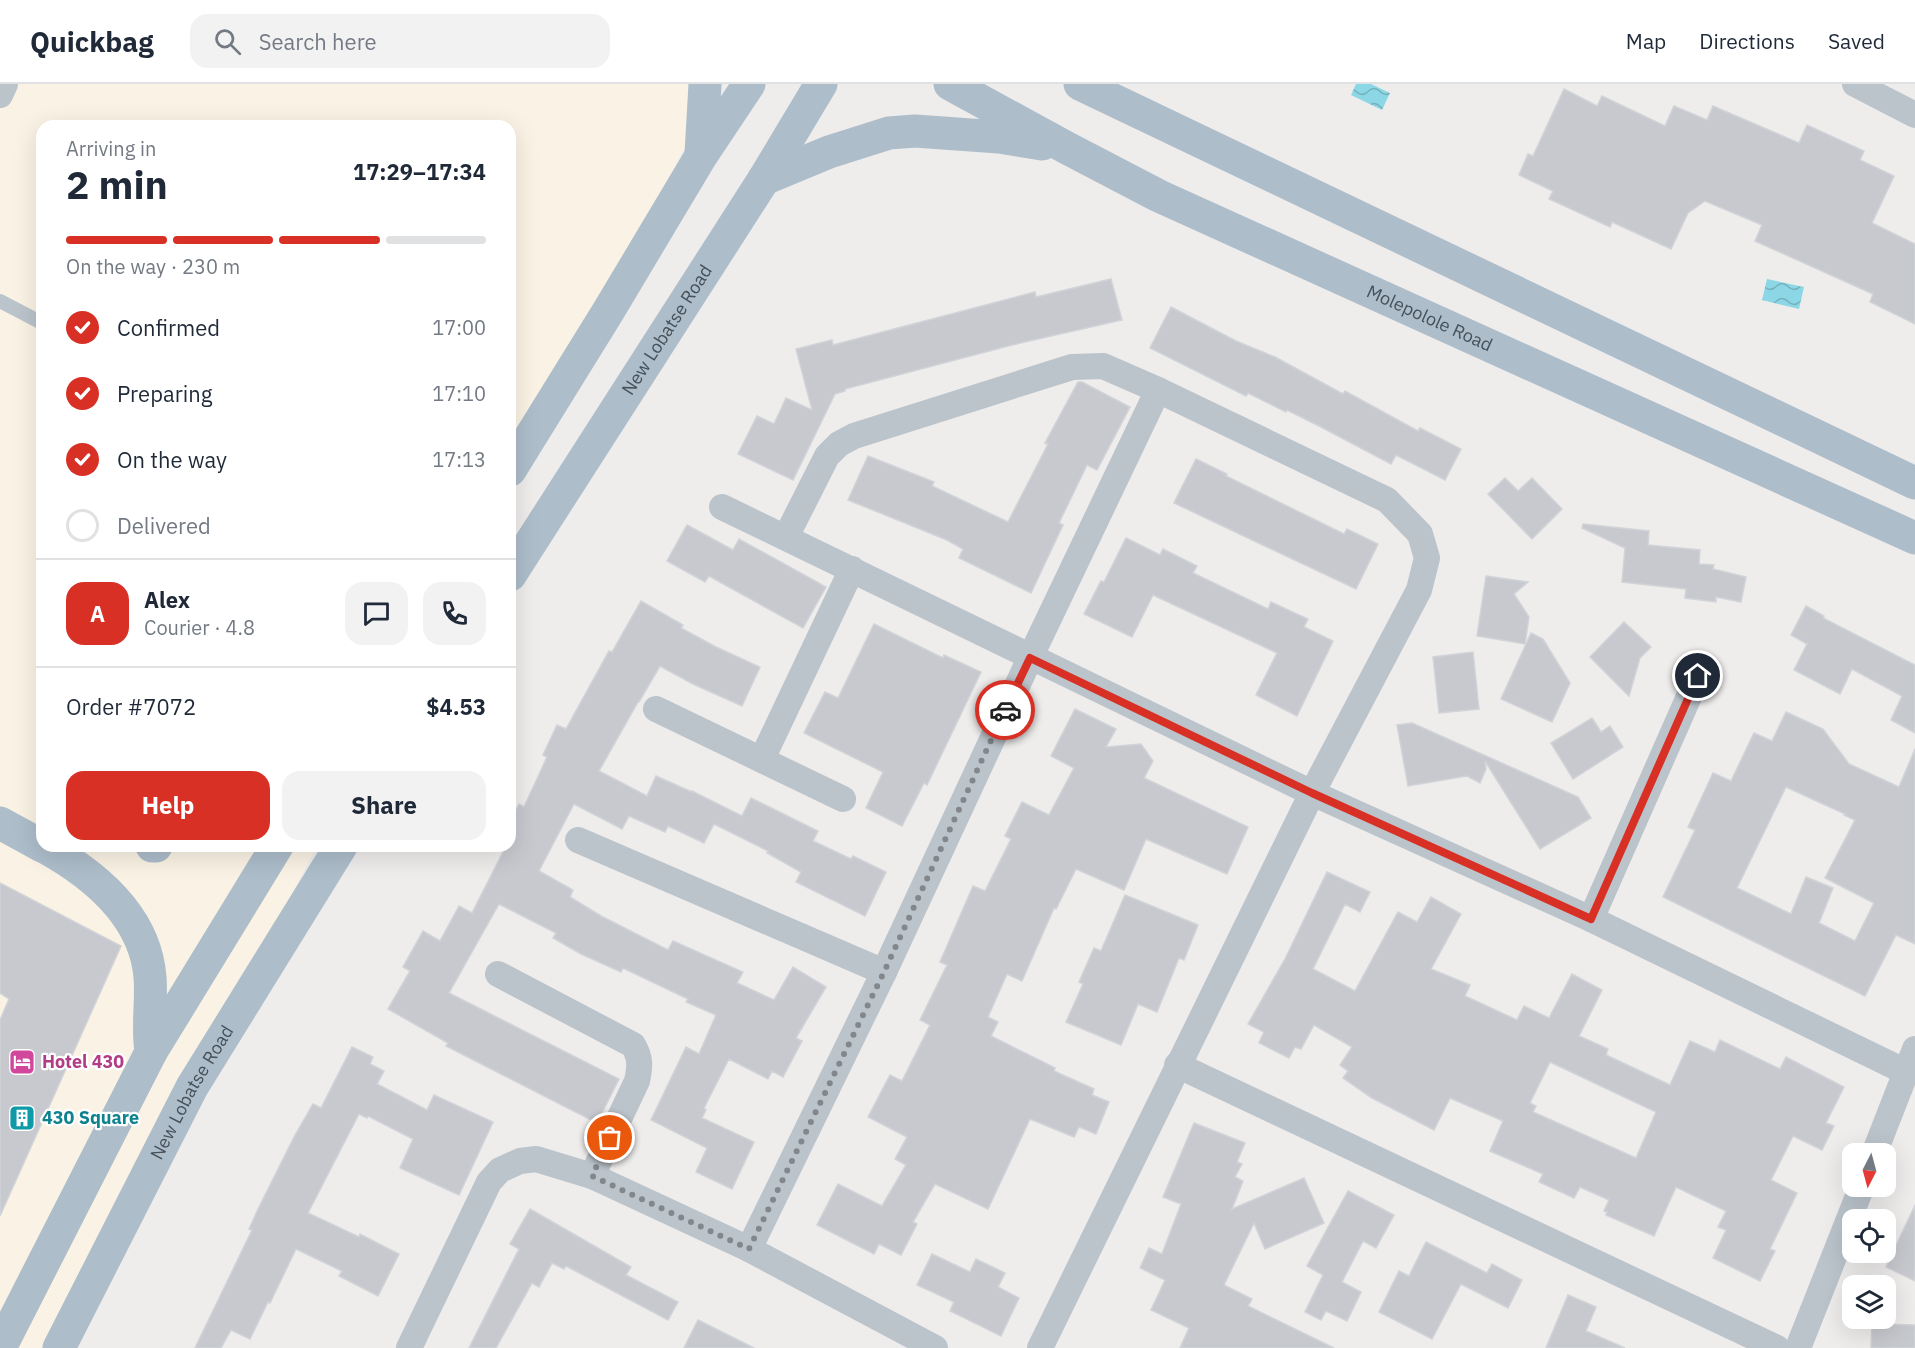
<!DOCTYPE html>
<meta charset="utf-8">
<style>
:root{--surface:#fff;--page:#f2f2f3;--text:#1f2937;--muted:#747a83;--line:#e0e1e3;--accent:#d93025}
body{margin:0;font-family:"IBM Plex Sans",sans-serif;background:var(--page);color:var(--text);height:100vh;display:flex;flex-direction:column;font-size:22px;white-space:nowrap}
*{box-sizing:border-box;margin:0}
p{font-size:20px;color:var(--muted)}
.icon{flex:none;width:33px;height:33px;fill:none;stroke:currentColor;stroke-width:2;stroke-linecap:round;stroke-linejoin:round}
.map{position:relative;flex:1;overflow:hidden}
.sheet{position:absolute;left:36px;top:36px;width:480px;height:732px;display:flex;flex-direction:column;background:var(--surface);border-radius:18px;box-shadow:0 6px 24px #0002}
.sheet>*{flex:none}
.needle{width:39px;rotate:186deg}
.tools{position:absolute;left:1842px;top:1059px;display:grid;gap:12px}
.tools a{display:grid;place-items:center;width:54px;height:54px;border-radius:12px;background:var(--surface);box-shadow:0 6px 24px #0002;font-size:30px}
.pin{position:absolute;display:grid;place-items:center;width:51px;height:51px;color:#fff;margin:-26px;border:3px solid #fff;border-radius:50%;box-shadow:0 2px 6px #0007}
.courier{position:absolute;display:grid;place-items:center;width:60px;height:60px;margin:-30px;border:4px solid #d93025;border-radius:50%;background:#fff;color:#222;box-shadow:0 2px 8px #0007}
.head em{font-style:normal;font-weight:800}
.head div{display:flex;flex-direction:column-reverse}
.head{display:flex;align-items:center;justify-content:space-between;height:102px;padding:0 30px}
h1{font-size:39px;font-weight:800;line-height:45px}
.bar{display:grid;grid-template-columns:repeat(4,1fr);gap:9px 6px;align-content:center;height:72px;padding:0 30px}
.bar i{height:8px;border-radius:4px;background:var(--line)}
.bar .on{background:var(--accent)}
.bar p{grid-column:span 4}
.line{display:flex;align-items:center;gap:15px;padding:0 30px;border-top:2px solid var(--line)}
.line div{flex:1}
.round{display:grid;place-items:center;flex:none;width:63px;height:63px;border-radius:18px;background:var(--page)}
ol{padding:0 30px;list-style:none}
li{display:flex;align-items:center;gap:18px;height:66px}
li p{margin-inline-start:auto}
li .icon{padding:6px;border-radius:50%;background:var(--accent);color:#fff;stroke-width:4}
li:last-child{color:var(--muted)}
li i{width:33px;height:33px;border:3px solid var(--line);border-radius:50%}
.action{display:flex;gap:12px;margin-top:auto;padding:12px 30px}
.action a{flex:1;height:69px;border-radius:18px;background:var(--accent);color:#fff;font-size:24px;font-weight:800;line-height:69px;text-align:center}
.action a+a{background:var(--page);color:var(--text)}
header{display:flex;align-items:center;gap:36px;box-sizing:border-box;height:84px;padding:0 30px;background:var(--surface);border-bottom:2px solid var(--line)}
header strong{font-size:28px}
nav{display:flex;gap:33px;margin-inline-start:auto;font-size:21px}
.search{width:420px;height:54px;background:var(--page);display:flex;align-items:center;gap:15px;box-sizing:border-box;padding:0 21px;border-radius:18px;color:var(--muted);font-size:22px}
.map>svg:first-child{display:block}
.commercial{fill:#faf3e5}
.water{fill:url(#water-waves)}
.building{fill:#c7c9cf;stroke:#d0d3d7;stroke-width:1.5;fill-rule:evenodd}
.lines{fill:none;stroke-linecap:round;stroke-linejoin:round}
.lane{stroke:#bbc4cb;stroke-width:14}
.street{stroke:#bbc4cb;stroke-width:26}
.primary{stroke:#adbdca;stroke-width:33}
.done{stroke:#81878c;stroke-width:6;stroke-dasharray:0 10.8}
.route{stroke:#d93025;stroke-width:8}
.labels{text-anchor:middle;stroke-width:4.5;stroke-linejoin:round;paint-order:stroke}
.street-label{font-size:18px;fill:#465058;stroke:#fff}
.hotel-label{font-size:18px;font-weight:bold;fill:#b23c85;stroke:#fff;text-anchor:start}
.culture-label{font-size:18px;font-weight:bold;fill:#0d838f;stroke:#fff;text-anchor:start}
</style>
<header>
<strong>Quickbag</strong>
<div class="search"><svg class="icon" aria-label="search" viewBox="0 0 24 24"><circle cx="10" cy="10" r="6"/><path d="M15 15l6 6"/></svg>Search here</div>
<nav><a>Map</a><a>Directions</a><a>Saved</a></nav>
</header>
<div class="map">
<svg width="1915" height="1264" viewBox="0 0 1915 1264">
<defs>
<pattern id="water-waves" width="16" height="10" patternUnits="userSpaceOnUse" patternTransform="scale(1.5)"><rect width="16" height="10" fill="#8cd7e5"/><path d="M0 5q4-4 8 0t8 0" fill="none" stroke="#74b1bc"/></pattern>
</defs>
<rect width="100%" height="100%" fill="#efecec"/>
<!-- commercial -->
<polygon class="commercial" points="0,0 718,0 510,395 510,42 42,42 42,762 317,762 54,1264 0,1264"/>
<!-- water -->
<g class="water">
<polygon points="1356,0 1371,0 1390,9 1382,26 1351,11"/>
<polygon points="1767,195 1804,203 1799,225 1762,216"/>
</g>
<!-- building -->
<g class="building">
<polygon points="1564,5 1597,22 1602,12 1665,42 1674,22 1707,36 1713,22 1799,59 1807,41 1864,67 1860,76 1894,92 1872,139 1915,160 1915,240 1870,218 1873,210 1755,157 1762,141 1705,117 1688,129 1671,165 1612,138 1610,143 1549,115 1553,107 1519,91 1528,70 1533,72"/>
<polygon points="1111,195 1122,236 1012,261 845,305 845,307 835,310 793,396 738,370 757,332 774,340 786,314 812,326 796,265 832,256 833,261 1035,208 1036,213"/>
<polygon points="1171,223 1236,257 1275,273 1343,310 1345,307 1418,347 1420,344 1461,365 1445,396 1396,371 1391,380 1321,343 1287,326 1286,328 1248,309 1246,312 1150,264"/>
<polygon points="1078,298 1082,298 1130,323 1097,386 1087,381 1059,439 1063,441 1031,509 959,474 963,465 947,456 848,416 868,372 934,398 932,402 1008,438 1048,360 1045,359"/>
<polygon points="1196,375 1227,390 1226,392 1344,450 1347,445 1378,460 1356,505 1174,419"/>
<polygon points="1505,394 1518,407 1532,394 1562,425 1532,455 1488,410"/>
<polygon points="1583,440 1649,447 1648,461 1700,466 1699,480 1714,481 1713,485 1746,493 1741,518 1716,513 1716,518 1685,514 1686,505 1622,498 1625,464 1582,444"/>
<polygon points="687,441 733,466 739,455 826,503 803,544 709,492 705,498 667,477"/>
<polygon points="1126,454 1160,471 1163,465 1197,482 1193,489 1268,525 1271,518 1308,535 1304,543 1333,557 1297,632 1256,611 1277,569 1153,511 1132,553 1084,530 1101,497 1104,498"/>
<polygon points="1486,492 1528,498 1514,510 1529,533 1525,560 1477,552"/>
<polygon points="641,517 683,541 681,544 716,563 760,583 742,622 693,600 660,582 639,618 638,618 599,687 647,712 656,692 692,708 692,707 742,732 751,714 818,747 813,757 851,775 853,772 886,788 865,832 796,798 801,788 767,769 768,767 714,740 704,759 668,742 665,748 629,732 622,745 574,720 539,787 573,806 570,813 601,832 668,866 673,857 743,888 737,899 774,916 793,883 826,903 796,954 802,957 783,993 772,987 768,995 729,975 704,1024 706,1026 702,1034 754,1058 732,1105 696,1088 707,1064 651,1036 686,963 699,970 716,931 686,918 688,915 623,884 621,888 581,870 553,854 556,849 499,820 449,909 619,995 597,1039 446,962 448,959 388,925 410,887 403,883 423,847 440,857 459,822 472,829 506,762 510,762 510,737 519,720 524,723 547,673 543,671 557,641 566,645 609,567 612,568"/>
<polygon points="1806,522 1824,532 1823,534 1915,581 1915,649 1891,636 1902,612 1852,585 1840,610 1794,586 1807,560 1791,551"/>
<polygon points="1624,538 1651,563 1640,574 1629,612 1590,573"/>
<polygon points="874,540 943,574 944,571 981,588 927,701 924,699 902,742 866,724 883,688 804,649 825,608 838,614"/>
<polygon points="1531,549 1543,555 1570,599 1552,638 1501,615"/>
<polygon points="1473,568 1479,625 1439,629 1433,573"/>
<polygon points="1075,625 1116,645 1106,663 1141,660 1153,677 1144,694 1248,743 1227,790 1146,755 1124,806 1076,785 1056,825 1054,824 1022,897 1007,890 988,933 998,938 991,952 1055,984 1054,987 1094,1005 1092,1011 1109,1018 1096,1050 1079,1043 1074,1053 1030,1035 988,1125 935,1100 913,1138 917,1140 901,1171 879,1160 874,1170 817,1141 838,1100 882,1122 906,1081 895,1075 907,1053 868,1033 890,991 902,997 930,941 920,936 947,881 940,878 973,802 985,807 1011,755 1005,752 1022,718 1049,731 1074,684 1051,672"/>
<path d="M1786,628L1823,645L1849,680L1899,703L1915,665V860L1896,851L1865,912L1663,813L1695,746L1688,743L1713,689L1731,697L1754,649L1772,657ZM1786,703L1845,730L1844,731L1855,736L1825,794L1874,819L1855,857L1819,839L1833,804L1806,793L1791,830L1737,804Z"/>
<polygon points="1592,634 1601,648 1610,642 1623,663 1573,695 1551,659"/>
<polygon points="1412,639 1578,713 1591,734 1540,765 1485,677 1486,685 1480,699 1467,692 1408,702 1397,641"/>
<path d="M1327,788L1370,808L1360,828L1345,820L1313,885L1355,907L1398,828L1417,838L1431,813L1461,830L1431,885L1470,901L1465,912L1517,936L1524,922L1549,934L1572,890L1602,906L1579,952L1608,965L1606,971L1670,1001L1690,957L1715,968L1720,956L1780,985L1786,973L1844,1003L1826,1039L1834,1042L1822,1066L1793,1052L1771,1096L1797,1109L1770,1165L1775,1167L1760,1197L1713,1174L1726,1146L1718,1143L1726,1127L1676,1103L1654,1152L1606,1131L1607,1128L1604,1127L1609,1116L1580,1103L1574,1114L1539,1098L1543,1090L1490,1067L1503,1037L1450,1014L1434,1046L1372,1014L1343,994L1348,987L1340,981L1352,963L1314,941L1301,965L1295,963L1289,974L1259,959L1264,948L1248,940L1285,875ZM1550,978L1656,1028L1636,1074L1533,1028L1536,1022L1530,1019Z"/>
<polygon points="0,799 121,862 0,1132 0,936 9,915 0,909"/>
<polygon points="1125,811 1198,841 1184,876 1179,874 1157,928 1138,920 1121,961 1066,938 1083,900 1079,898 1094,864 1101,867"/>
<polygon points="352,963 373,973 370,980 384,987 377,1000 427,1026 434,1011 493,1038 459,1111 400,1084 413,1055 368,1032 367,1034 359,1030 308,1129 359,1153 360,1150 399,1170 378,1212 339,1192 342,1187 296,1165 270,1219 268,1218 250,1255 231,1246 221,1264 195,1264 252,1146 249,1145 259,1123 294,1053 313,1020 321,1024"/>
<polygon points="1194,1039 1245,1059 1237,1078 1242,1080 1235,1093 1243,1097 1232,1125 1304,1094 1324,1139 1265,1165 1254,1139 1224,1201 1252,1215 1248,1222 1334,1264 1180,1264 1189,1244 1151,1226 1165,1196 1140,1184 1149,1164 1162,1170 1181,1120 1163,1113"/>
<polygon points="1348,1107 1394,1131 1376,1164 1363,1157 1342,1198 1361,1208 1347,1237 1326,1227 1321,1236 1305,1228 1323,1191 1307,1182"/>
<polygon points="1915,1121 1915,1197 1886,1183"/>
<polygon points="530,1125 631,1183 626,1191 678,1218 668,1236 566,1182 564,1185 552,1179 539,1203 532,1199 496,1264 469,1264 519,1165 510,1160"/>
<polygon points="1426,1158 1487,1189 1492,1180 1522,1196 1508,1224 1461,1200 1432,1255 1379,1228 1399,1187 1409,1192"/>
<polygon points="932,1170 970,1188 976,1175 1005,1189 998,1203 1019,1214 1001,1252 950,1227 954,1218 917,1201"/>
<polygon points="1568,1211 1596,1223 1586,1247 1625,1264 1546,1264"/>
<polygon points="698,1236 754,1264 684,1264"/>
<polygon points="1872,1240 1915,1241 1915,1264 1871,1264"/>
</g>
<g class="lines">
<!-- lane -->
<polyline class="lane" points="0,217 42,239"/>
<!-- street -->
<g class="street">
<polyline points="1855,0 1915,31"/>
<polyline points="0,11 5,0"/>
<polyline points="722,423 1312,709 1591,835 1906,988"/>
<polyline points="786,453 827,372 839,360 854,352 1072,283 1103,282 1158,306 1387,416 1420,450 1427,474 1419,506 1312,709 1040,1264"/>
<polyline points="656,625 843,715"/>
<polyline points="762,675 852,485"/>
<polyline points="578,756 884,888"/>
<polyline points="1591,835 1698,592"/>
<path d="M498,890L633,961C641,974 640,983 637,997L592,1092"/>
<polyline points="1177,981 1777,1264"/>
<polyline points="1874,1070 1915,965"/>
<polyline points="749,1165 884,888 1030,574 1158,306"/>
<polyline points="409,1264 489,1098 500,1086 520,1077 536,1075 592,1092 749,1165 935,1264"/>
<polyline points="1798,1264 1862,1102"/>
</g>
<!-- primary -->
<g class="primary">
<path id="s1" d="M950,0L1067,64L1159,112L1915,454"/>
<polyline points="1080,0 1915,399"/>
<polyline points="701,70 705,0"/>
<polyline points="764,95 829,68 889,49 915,47 999,53 1042,60"/>
<polyline points="510,386 609,226 701,72 749,0"/>
<path id="s2" d="M510,491L764,95L821,0"/>
<polyline points="0,739 42,762"/>
<path d="M43,762C94,790 145,831 150,893C152,918 147,943 151,968"/>
<polyline points="152,762 156,762"/>
<polyline points="0,1264 151,968 277,762"/>
<path id="s3" d="M59,1264L192,1003L341,762"/>
</g>
</g>
<g class="lines">
<!-- done -->
<polyline class="done" points="610,1054 592,1092 749,1165 884,888 1005,626"/>
<!-- route -->
<polyline class="route" points="1005,626 1030,574 1312,709 1591,835 1698,592"/>
</g>
<!-- icons -->
<defs>
<symbol id="hotel-square" viewBox="-11 -11 22 22"><rect x="-9" y="-9" width="18" height="18" rx="4" fill="#d1479c" stroke="#fff"/><path d="M-6-4.5h1.5V1H6V5H4.5V3h-9V5H-6ZM-4 0a1.8 1.8 0 1 1 3.6 0ZM.5 0V-2.5h3Q6-2.5 6 0Z" fill="#fff"/></symbol>
<symbol id="building-square" viewBox="-11 -11 22 22"><rect x="-9" y="-9" width="18" height="18" rx="4" fill="#0f9aa8" stroke="#fff"/><path d="M-4-6H4V6H1V3H-1V6H-4ZM-2.5-4.3h1.7v1.8h-1.7ZM.8-4.3h1.7v1.8H.8ZM-2.5-1h1.7V.8h-1.7ZM.8-1h1.7V.8H.8Z" fill="#fff"/></symbol>
</defs>
<g fill-rule="evenodd">
<use href="#hotel-square" x="7" y="963" width="30" height="30"/>
<use href="#building-square" x="7" y="1019" width="30" height="30"/>
</g>
<g class="labels">
<!-- street labels -->
<g class="street-label">
<text dy="6" stroke="none"><textPath href="#s1" startOffset="534">Molepolole Road</textPath></text>
<text dy="6" stroke="none"><textPath href="#s2" startOffset="291">New Lobatse Road</textPath></text>
<text dy="6" stroke="none"><textPath href="#s3" startOffset="288">New Lobatse Road</textPath></text>
</g>
<!-- hotel labels -->
<g class="hotel-label">
<text x="42" y="984">Hotel 430</text>
</g>
<!-- culture labels -->
<g class="culture-label">
<text x="42" y="1040">430 Square</text>
</g>
</g>
</svg>
<div class="tools">
<a><svg class="needle" viewBox="-14 -14 28 28"><path d="M0-13l5 13h-10z" fill="#e53935"/><path d="M0 13l5-13h-10z" fill="#747a83"/></svg></a>
<a><svg class="icon" aria-label="locate" viewBox="0 0 24 24"><circle cx="12" cy="12" r="6"/><path d="M12 2v4M12 18v4M2 12h4M18 12h4"/></svg></a>
<a><svg class="icon" aria-label="layers" viewBox="0 0 24 24"><path d="M12 4l9 5-9 5-9-5zM3 14l9 5 9-5"/></svg></a>
</div>
<div class="pin" style="left:610px;top:1054px;background:#ea580c"><svg class="icon" aria-label="bag" viewBox="0 0 24 24"><path d="M5 8h14l-1 12H6zM9 8a3 3 0 0 1 6 0"/></svg></div>
<div class="pin" style="left:1698px;top:592px;background:#1f2937"><svg class="icon" aria-label="home" viewBox="0 0 24 24"><path d="M3 11l9-7 9 7M6 9v11h12V9"/></svg></div>
<div class="courier" style="left:1005px;top:626px"><svg class="icon" aria-label="car" viewBox="0 0 24 24"><path d="M5 17H2v-5l4-1 3-4h7l3 4 3 1v5h-3M9 17h6M6 11h13"/><circle cx="7" cy="17" r="2"/><circle cx="17" cy="17" r="2"/></svg></div>
<section class="sheet">
<div class="head"><div><h1>2 min</h1><p>Arriving in</p></div><em>17:29–17:34</em></div>
<div class="bar"><i class="on"></i><i class="on"></i><i class="on"></i><i></i><p>On the way · 230 m</p></div>
<ol>
<li><svg class="icon" aria-label="check" viewBox="0 0 24 24"><path d="M5 12l5 5 9-10"/></svg>Confirmed<p>17:00</p></li>
<li><svg class="icon" aria-label="check" viewBox="0 0 24 24"><path d="M5 12l5 5 9-10"/></svg>Preparing<p>17:10</p></li>
<li><svg class="icon" aria-label="check" viewBox="0 0 24 24"><path d="M5 12l5 5 9-10"/></svg>On the way<p>17:13</p></li>
<li><i></i>Delivered</li>
</ol>
<div class="line" style="height:108px"><b class="round" style="background:var(--accent);color:#fff">A</b><div><b>Alex</b><p>Courier · 4.8</p></div><a class="round"><svg class="icon" aria-label="chat" viewBox="0 0 24 24"><path d="M4 5h16v11H9l-5 4z"/></svg></a><a class="round"><svg class="icon" aria-label="phone" viewBox="0 0 24 24"><path d="M5 4h4l2 5-3 2q2 4 5 5l2-3 5 2v4C11 20 4 13 5 4z"/></svg></a></div>
<div class="line" style="height:78px"><div>Order #7072</div><b>$4.53</b></div>
<div class="action"><a>Help</a><a>Share</a></div>
</section>
</div>
